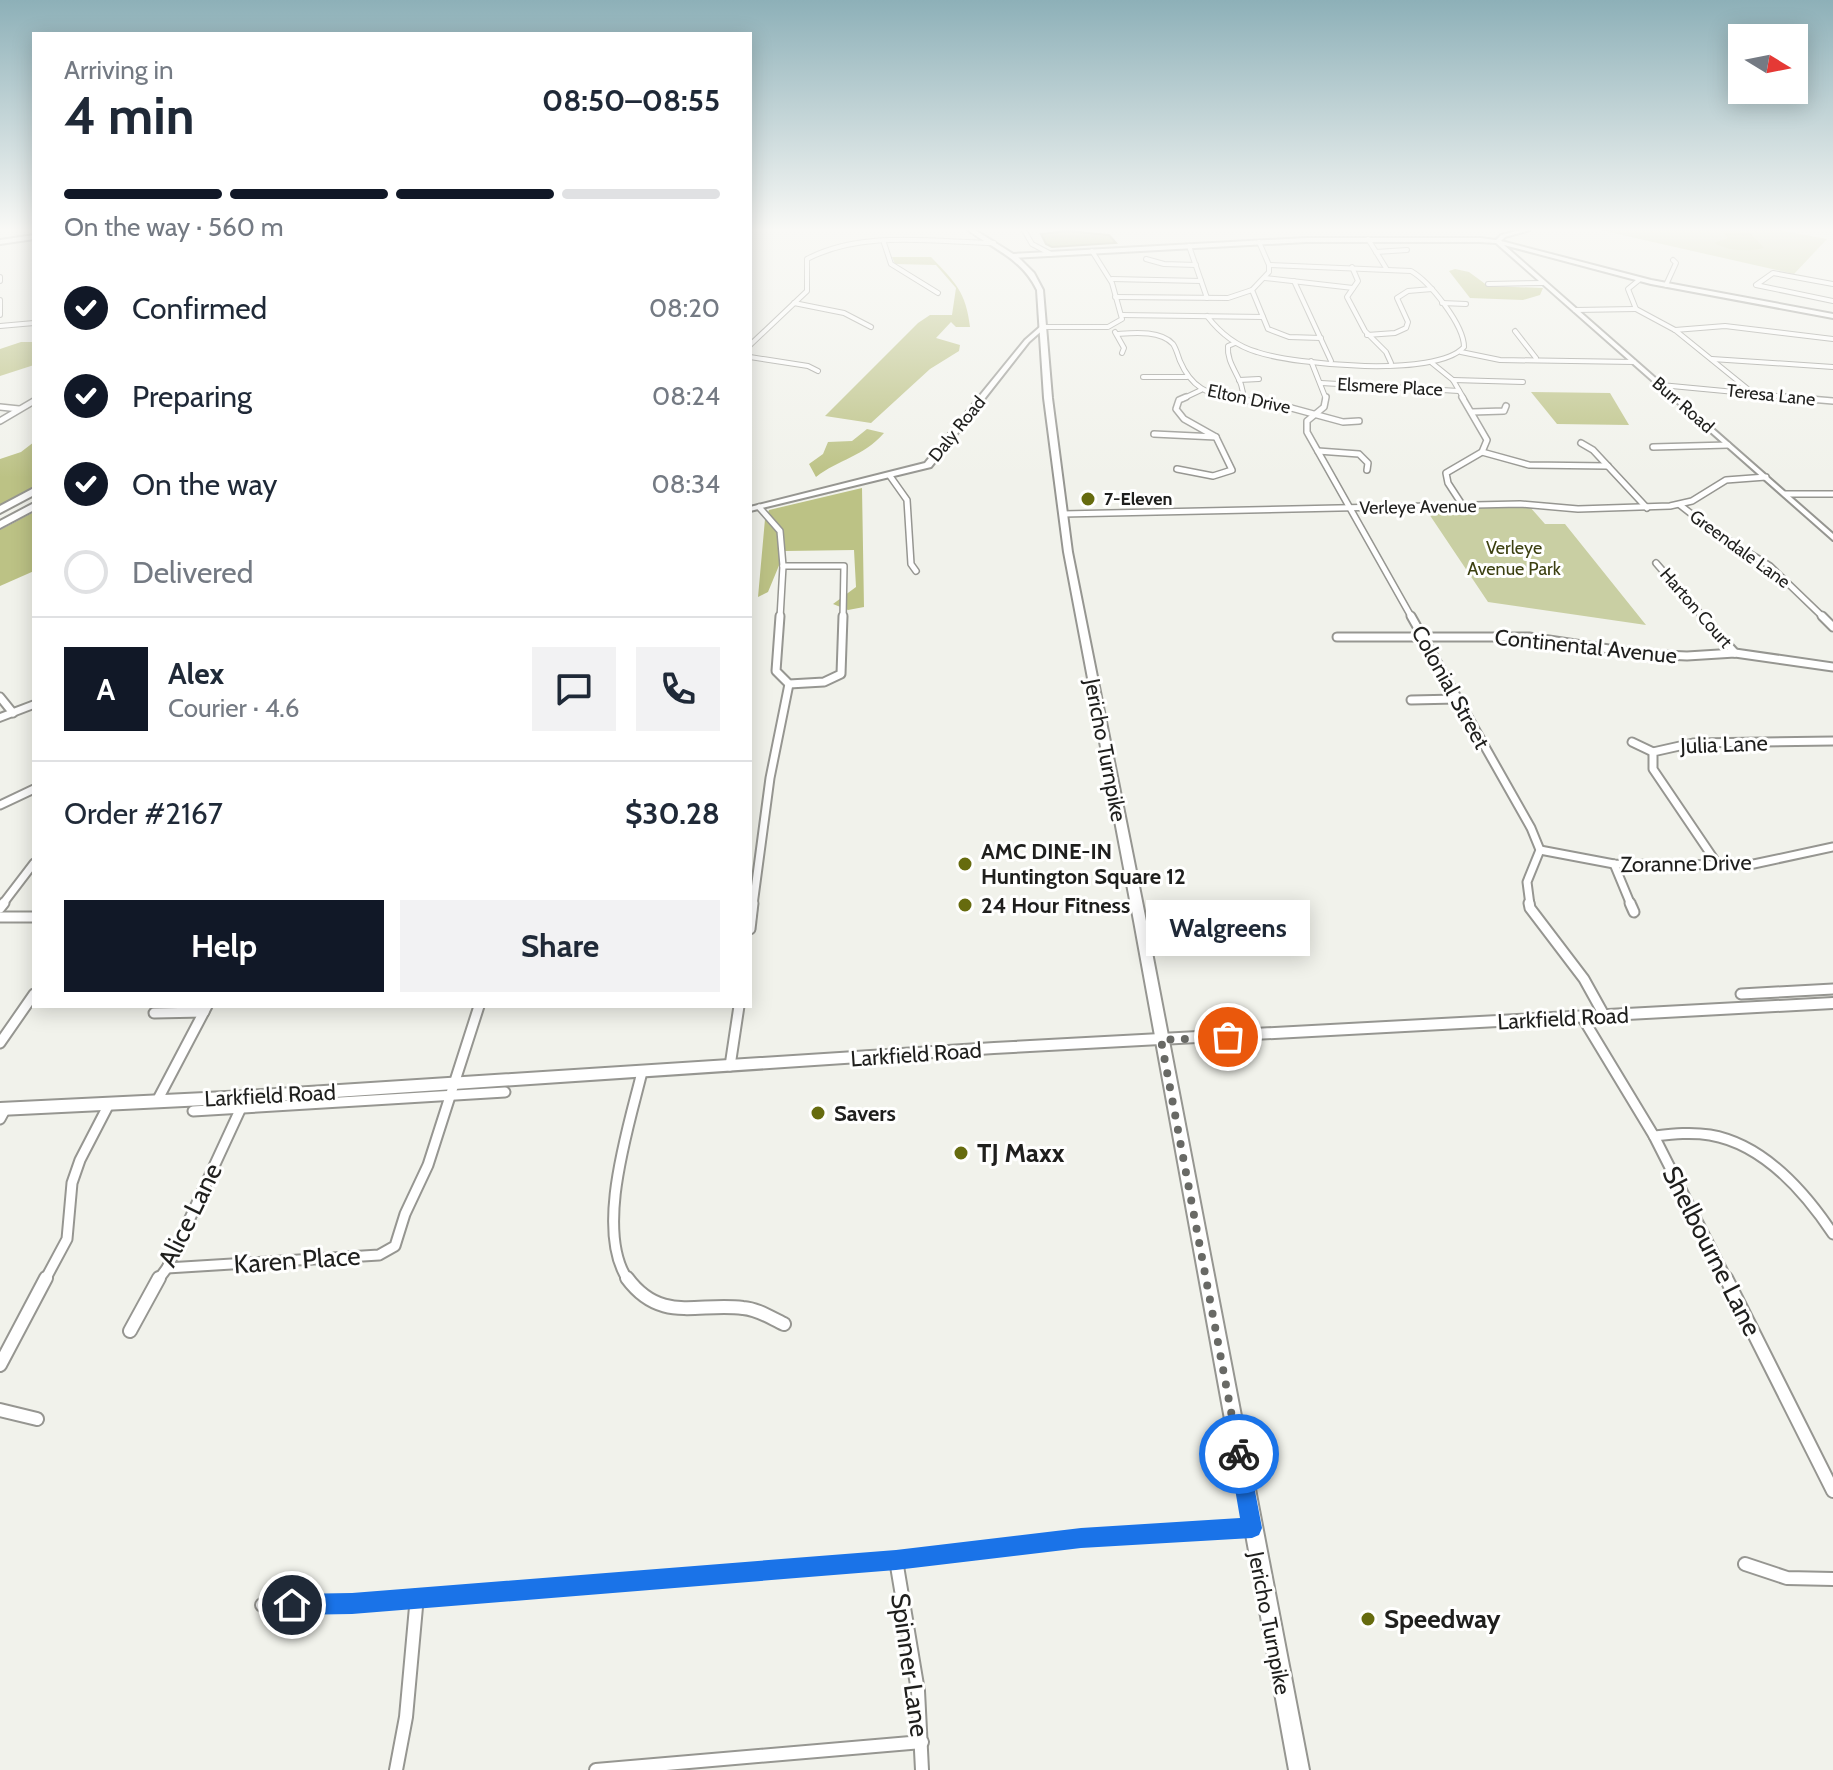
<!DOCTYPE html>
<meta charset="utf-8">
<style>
:root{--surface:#fff;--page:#f2f2f3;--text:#1f2937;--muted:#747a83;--line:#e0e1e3;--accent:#111827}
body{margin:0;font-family:Cabin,sans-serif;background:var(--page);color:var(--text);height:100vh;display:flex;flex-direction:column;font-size:30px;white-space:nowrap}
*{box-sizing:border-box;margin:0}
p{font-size:26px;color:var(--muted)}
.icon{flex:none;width:44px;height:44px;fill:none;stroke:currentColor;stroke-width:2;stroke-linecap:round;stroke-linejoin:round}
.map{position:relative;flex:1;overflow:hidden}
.details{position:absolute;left:32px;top:32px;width:720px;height:976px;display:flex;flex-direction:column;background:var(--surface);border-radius:0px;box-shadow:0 4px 20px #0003}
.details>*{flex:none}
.needle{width:52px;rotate:100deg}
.controls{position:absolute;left:1728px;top:24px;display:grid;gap:16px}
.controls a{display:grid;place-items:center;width:80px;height:80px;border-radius:0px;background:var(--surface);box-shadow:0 4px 20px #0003;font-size:40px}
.pin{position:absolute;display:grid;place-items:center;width:68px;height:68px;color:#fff;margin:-34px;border:4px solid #fff;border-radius:50%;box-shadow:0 2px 8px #0007}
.courier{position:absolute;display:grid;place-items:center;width:80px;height:80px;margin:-40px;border:6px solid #1a73e8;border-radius:50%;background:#fff;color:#222;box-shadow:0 2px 10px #0007}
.bubble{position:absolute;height:56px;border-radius:0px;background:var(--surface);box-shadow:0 4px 20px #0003;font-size:26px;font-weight:700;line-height:56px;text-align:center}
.summary em{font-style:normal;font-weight:700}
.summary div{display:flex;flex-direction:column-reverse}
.summary{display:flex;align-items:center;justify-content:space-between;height:136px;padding:0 32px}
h1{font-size:52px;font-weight:700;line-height:60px}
.bar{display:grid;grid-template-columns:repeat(4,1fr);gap:12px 8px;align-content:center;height:96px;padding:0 32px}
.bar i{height:10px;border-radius:6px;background:var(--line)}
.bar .active{background:var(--accent)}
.bar p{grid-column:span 4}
.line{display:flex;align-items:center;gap:20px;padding:0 32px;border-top:2px solid var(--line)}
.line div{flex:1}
.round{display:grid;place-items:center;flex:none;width:84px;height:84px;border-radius:0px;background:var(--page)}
ol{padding:0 32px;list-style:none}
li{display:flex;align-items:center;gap:24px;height:88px}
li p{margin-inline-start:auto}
li .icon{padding:8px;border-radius:50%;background:var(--accent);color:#fff;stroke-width:4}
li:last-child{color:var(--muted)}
li i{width:44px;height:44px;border:4px solid var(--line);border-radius:50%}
.cta{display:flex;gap:16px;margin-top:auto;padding:16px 32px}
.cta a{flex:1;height:92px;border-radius:0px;background:var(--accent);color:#fff;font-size:32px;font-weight:700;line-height:92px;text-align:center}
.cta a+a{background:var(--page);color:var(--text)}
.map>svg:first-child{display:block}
.green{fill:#c9cfa3}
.forest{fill:#bcc285}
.water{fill:#a5ab6f;stroke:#7d8156;stroke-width:2}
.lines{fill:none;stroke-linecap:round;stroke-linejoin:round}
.street-far4-casing{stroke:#969691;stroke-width:6}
.street-far3-casing{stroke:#969691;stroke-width:8}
.street-far2-casing{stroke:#969691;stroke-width:11}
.street-far1-casing{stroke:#969691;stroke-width:13}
.street-casing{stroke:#969691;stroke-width:16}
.secondary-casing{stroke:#969691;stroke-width:4}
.primary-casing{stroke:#969691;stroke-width:4}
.highway-casing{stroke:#969691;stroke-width:4}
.street-far4{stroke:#fff;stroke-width:4}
.street-far3{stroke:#fff;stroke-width:5}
.street-far2{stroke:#fff;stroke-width:7}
.street-far1{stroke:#fff;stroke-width:9}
.street{stroke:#fff;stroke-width:12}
.secondary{fill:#fff;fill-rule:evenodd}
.primary{fill:#fff;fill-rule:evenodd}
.highway{fill:#fff;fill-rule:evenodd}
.route{fill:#1a73e8}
.done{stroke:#686965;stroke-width:8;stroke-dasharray:0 14.4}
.poi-dot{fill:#666b0e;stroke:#fffffe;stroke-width:3}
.labels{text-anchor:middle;stroke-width:6;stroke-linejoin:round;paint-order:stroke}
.far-street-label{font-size:18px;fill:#1f1f1d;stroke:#fffffe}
.far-poi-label{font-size:18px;font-weight:bold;fill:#1f1f1d;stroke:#fffffe;text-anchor:start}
.far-park-label{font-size:18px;fill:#3c4010;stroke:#fffffe}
.street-label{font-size:22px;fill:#1f1f1d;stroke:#fffffe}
.poi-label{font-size:22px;font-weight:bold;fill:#1f1f1d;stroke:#fffffe;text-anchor:start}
.near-poi-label{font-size:26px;font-weight:bold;fill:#1f1f1d;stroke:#fffffe;text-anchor:start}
.near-street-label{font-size:26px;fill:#1f1f1d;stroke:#fffffe}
</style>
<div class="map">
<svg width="1833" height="1770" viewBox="0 0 1833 1770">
<rect width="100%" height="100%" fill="#f1f2eb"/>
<!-- green -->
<g class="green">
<polygon points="1600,230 1779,230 1827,239 1794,274"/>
<polygon points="1530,507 1545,524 1565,524 1646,625 1488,602 1425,508"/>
</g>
<!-- forest -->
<g class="forest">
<path d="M1720,230L1750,233L1764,248C1747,252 1729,251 1714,243L1728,238Z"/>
<path d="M892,257H931C955,282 966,292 970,327H956L951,322L936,338L960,345L959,351L930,369L871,423L825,416L918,323L930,315H952L956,288L936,265L895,264Z"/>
<polygon points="1455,269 1469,272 1488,286 1543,288 1540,295 1523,300 1470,298 1449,271"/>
<polygon points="21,342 34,342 34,365 0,376 0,349"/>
<polygon points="1531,392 1610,393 1629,425 1557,424"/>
<path d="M867,429L884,433C863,457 839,459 816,477L809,464L823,454L828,442L852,441Z"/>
<polygon points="34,442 34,488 0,506 0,459 21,452"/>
<polygon points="862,488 864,607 848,610 833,604 856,587 854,550 785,551 768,592 758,597 765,519 769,510"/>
<polygon points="34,512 34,571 0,586 0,530"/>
</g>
<!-- water -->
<polygon class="water" points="1067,231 1109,235 1116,243 1052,247 1046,244 1041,234"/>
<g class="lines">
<defs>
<g id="street-far4">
<polyline points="1024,230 1032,244 1051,254"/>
<polyline points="1368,239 1386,268"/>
<polyline points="1259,242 1269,265"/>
<polyline points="884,243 891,264 938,293"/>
<polyline points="1189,246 1207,298"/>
<polyline points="1376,252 1407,250"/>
<polyline points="1146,259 1164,264 1196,265"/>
<polyline points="1269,265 1269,272 1252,290 1268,329 1289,337 1321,338"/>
<polyline points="1352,267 1358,281 1347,297 1365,331 1386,352 1391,363"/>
<polyline points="0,277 0,281"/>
<polyline points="1265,278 1353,288"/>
<polyline points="1112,279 1201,281"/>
<polyline points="1639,280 1628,289 1636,309 1675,330 1754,394"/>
<polyline points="1294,281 1331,361"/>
<polyline points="1488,284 1543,283"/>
<polyline points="1833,284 1773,273 1756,285 1833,301"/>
<polyline points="1666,285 1676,263 1673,260"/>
<polyline points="1115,297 1228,298 1252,290"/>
<polyline points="0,300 0,315"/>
<polyline points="794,303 844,313 871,327"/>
<polyline points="1442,303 1466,304"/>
<polyline points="1575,310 1636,309"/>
<polyline points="1122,315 1263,317"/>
<path d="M1207,316C1220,333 1236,346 1257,352C1296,365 1436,378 1464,347C1464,325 1430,282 1411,271L1269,265"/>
<polyline points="0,326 34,323"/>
<polyline points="1043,327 1108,327 1122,319 1112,283 1092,251"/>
<polyline points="1675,330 1725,326 1833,339"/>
<polyline points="1515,331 1536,358"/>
<polyline points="1115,332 1124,348 1122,353"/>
<path d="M1117,334C1133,333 1160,330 1173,344C1176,348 1178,356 1180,361C1191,387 1208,395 1234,399"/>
<polyline points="1367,335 1395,333 1406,328 1408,322 1397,298 1408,291 1432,289"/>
<path d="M1235,343L1228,346C1226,366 1245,379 1243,399"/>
<path d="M750,345L807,291V259C863,230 933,242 994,243"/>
<polyline points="1461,352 1500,360 1634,362"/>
<polyline points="750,357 808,366 818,371"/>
<polyline points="1712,359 1833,367"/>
<polyline points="1311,361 1326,399"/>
<polyline points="1432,363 1453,380 1464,399"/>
<polyline points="1143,377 1187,377"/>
<polyline points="1239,380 1259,379"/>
<polyline points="1453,380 1523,382"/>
<polyline points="1321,383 1459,391"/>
<polyline points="1661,385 1808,399"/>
<polyline points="1182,399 1201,390"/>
</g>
<g id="street-far3">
<polyline points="1222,397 1284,406 1343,422 1359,421"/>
<polyline points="1326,397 1324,407 1307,421 1307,432 1412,618"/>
<polyline points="1462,397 1487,440 1482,452 1446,473 1448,483 1463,506"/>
<polyline points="1786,397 1833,401"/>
<polyline points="1243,400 1243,397"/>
<polyline points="0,407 19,409"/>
<polyline points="1472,412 1504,411 1506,406"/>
<polyline points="0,421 34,401"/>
<polyline points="1154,434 1216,437"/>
<polyline points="1581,443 1593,450 1647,508"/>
<polyline points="1653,447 1728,445"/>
<polyline points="1318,451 1359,454 1368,463 1367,470"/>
<polyline points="1482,452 1529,465 1608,466"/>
<polyline points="1177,469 1213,476 1232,470 1216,437 1184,419 1176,409 1179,400 1186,397"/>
<polyline points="890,476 907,500 911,564 916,571"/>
<polyline points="1785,494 1833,494"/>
<polyline points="1680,505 1712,530 1770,566 1824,618"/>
<polyline points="759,507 780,531 783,566"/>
<polyline points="1063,514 1520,504 1578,509 1670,506 1692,501 1726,480 1766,477"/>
<polyline points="1656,563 1704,618"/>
<polyline points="783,566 844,566 843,618"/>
<polyline points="780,618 783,566"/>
</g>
<g id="street-far2">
<polyline points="780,616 776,671 789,684 824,682 841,674 843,616"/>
<polyline points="1411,616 1531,828 1540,850 1527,882 1530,905"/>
<polyline points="1702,616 1735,653"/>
<polyline points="1822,616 1833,627"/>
<polyline points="1337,637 1529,637 1642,654 1687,656 1735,653 1833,667"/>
<polyline points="0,697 13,713"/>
<polyline points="1411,700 1457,699"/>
<polyline points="1632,742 1653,752"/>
<polyline points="0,805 34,789"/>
<polyline points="1540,850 1614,864 1749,865 1833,847"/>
<polyline points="1614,864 1631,905"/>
<polyline points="1718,865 1653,769 1653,752 1693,743 1833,741"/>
<polyline points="2,905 34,863"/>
<polyline points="753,905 770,778 789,684"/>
</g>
<g id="street-far1">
<polyline points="1529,903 1530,908 1584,979 1604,1015"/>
<polyline points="1630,903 1634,912"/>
<polyline points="0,908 4,903"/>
<polyline points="0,917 34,917"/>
<polyline points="750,929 753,903"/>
<polyline points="1741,994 1833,989"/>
<polyline points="154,1013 204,1012"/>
<polyline points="1582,1017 1654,1136 1727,1280"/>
<polyline points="0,1043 34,994"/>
<polyline points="730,1066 739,1006"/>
<polyline points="157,1101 207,1006"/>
<polyline points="193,1111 505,1092"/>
<polyline points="0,1119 6,1108"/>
<path d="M1654,1136C1673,1134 1691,1132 1710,1135C1763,1144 1805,1192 1833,1234"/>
<polyline points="167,1268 379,1255 395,1246 405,1214 428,1165 479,1006"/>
<polyline points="45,1280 67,1239 72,1183 80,1160 109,1104"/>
<polyline points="158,1280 167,1268 246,1097"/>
<path d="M628,1280C594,1231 629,1126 642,1072"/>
</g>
<g id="street">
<path d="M627,1278C661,1324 698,1302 743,1308C758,1309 771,1318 784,1324"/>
<polyline points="1726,1278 1833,1491"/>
<polyline points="130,1331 159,1278"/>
<polyline points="0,1365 46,1278"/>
<polyline points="0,1410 37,1419"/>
<polyline points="896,1560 918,1691 922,1770"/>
<polyline points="1745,1564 1787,1578 1833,1579"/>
<polyline points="262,1605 352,1604 896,1560 1081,1538 1252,1528"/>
<polyline points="396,1770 406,1717 417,1596"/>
<polyline points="596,1770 922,1742"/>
</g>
<g id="secondary">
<polygon points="1521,230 1530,230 1505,237 1501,241 1651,280 1833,314 1833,318 1651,284 1504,245 1833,534 1833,540 1496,243 1480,242 1306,242 1013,258 1010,256 1013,254 1306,238 1480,238 1496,240 1501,235"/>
<polygon points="34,235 34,239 0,244 0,240"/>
<polygon points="1041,326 1046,327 1029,342 931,467 750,511 750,507 925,463 1025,340"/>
<polygon points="34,701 34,708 0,721 0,714"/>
<polygon points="1833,998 1833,1008 994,1053 246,1103 0,1115 0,1103 246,1091 994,1043"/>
</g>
<path id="primary" d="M968,230H975L1018,257L1034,273L1043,290L1052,398L1072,552L1146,921L1309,1770H1289L1134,921L1064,552L1044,398L1037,290C1021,258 995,250 968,230Z"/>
<g id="highway">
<polygon points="34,488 34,495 0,513 0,506"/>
<polygon points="34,503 34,510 0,528 0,521"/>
</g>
</defs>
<!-- street-far4 casing -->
<use href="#street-far4" class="street-far4-casing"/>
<!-- street-far3 casing -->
<use href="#street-far3" class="street-far3-casing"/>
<!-- street-far2 casing -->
<use href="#street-far2" class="street-far2-casing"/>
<!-- street-far1 casing -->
<use href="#street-far1" class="street-far1-casing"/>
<!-- street casing -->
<use href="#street" class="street-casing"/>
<!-- secondary casing -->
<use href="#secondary" class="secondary-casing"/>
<!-- primary casing -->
<use href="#primary" class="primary-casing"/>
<!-- highway casing -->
<use href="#highway" class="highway-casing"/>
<!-- street-far4 -->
<use href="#street-far4" class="street-far4"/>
<!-- street-far3 -->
<use href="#street-far3" class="street-far3"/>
<!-- street-far2 -->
<use href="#street-far2" class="street-far2"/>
<!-- street-far1 -->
<use href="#street-far1" class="street-far1"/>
<!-- street -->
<use href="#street" class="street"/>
<!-- secondary -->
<use href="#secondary" class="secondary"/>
<!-- primary -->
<use href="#primary" class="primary"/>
<!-- highway -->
<use href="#highway" class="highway"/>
</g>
<!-- sky -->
<linearGradient id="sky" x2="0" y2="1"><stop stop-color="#8db0b8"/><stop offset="0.48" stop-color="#f9f9f6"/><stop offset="1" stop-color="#f9f9f6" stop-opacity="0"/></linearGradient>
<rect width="1833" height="478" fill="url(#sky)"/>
<!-- route -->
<polygon class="route" points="1239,1445 1245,1448 1248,1454 1262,1528 1259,1535 1252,1538 1081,1548 896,1570 352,1614 292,1615 285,1612 282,1605 285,1597 292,1594 352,1593 896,1550 1081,1528 1240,1518 1229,1454 1232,1448"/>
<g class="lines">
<!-- done -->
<polyline class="done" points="1228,1037 1161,1040 1239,1454"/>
</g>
<!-- markers -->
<g class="poi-dot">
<circle cx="1088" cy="499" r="8"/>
<circle cx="965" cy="864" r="8"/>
<circle cx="965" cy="905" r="8"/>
<circle cx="818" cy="1113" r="8"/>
<circle cx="961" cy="1153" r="8"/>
<circle cx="1368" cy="1619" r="8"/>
</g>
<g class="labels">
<!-- far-street labels -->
<g class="far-street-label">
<text transform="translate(1390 387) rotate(3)" y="6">Elsmere Place</text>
<text transform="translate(1771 395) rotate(6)" y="6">Teresa Lane</text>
<text transform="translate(1249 399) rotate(12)" y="6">Elton Drive</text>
<text transform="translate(1683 405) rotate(41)" y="6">Burr Road</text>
<text transform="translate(957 429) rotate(-51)" y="6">Daly Road</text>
<text transform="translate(1418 507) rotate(-1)" y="6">Verleye Avenue</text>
<text transform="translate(1740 549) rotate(36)" y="6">Greendale Lane</text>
<text transform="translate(1696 608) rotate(49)" y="6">Harton Court</text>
</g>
<!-- far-poi labels -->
<g class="far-poi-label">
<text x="1104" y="505">7-Eleven</text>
</g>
<!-- far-park labels -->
<g class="far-park-label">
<text x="1514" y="554">Verleye<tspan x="1514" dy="21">Avenue Park</tspan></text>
</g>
<!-- street labels -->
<g class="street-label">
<text transform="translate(1586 646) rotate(6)" y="8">Continental Avenue</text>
<text transform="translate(1451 687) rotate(61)" y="8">Colonial Street</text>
<text transform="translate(1724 744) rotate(-2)" y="8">Julia Lane</text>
<text transform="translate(1106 750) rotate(79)" y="8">Jericho Turnpike</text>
<text transform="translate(1686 863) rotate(-1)" y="8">Zoranne Drive</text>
<text transform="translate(1563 1018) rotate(-3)" y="8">Larkfield Road</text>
<text transform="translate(916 1054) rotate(-4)" y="8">Larkfield Road</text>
<text transform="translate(270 1095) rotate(-3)" y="8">Larkfield Road</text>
<text transform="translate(1270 1623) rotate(79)" y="8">Jericho Turnpike</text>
</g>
<!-- poi labels -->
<g class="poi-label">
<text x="981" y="859">AMC DINE-IN<tspan x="981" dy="25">Huntington Square 12</tspan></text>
<text x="981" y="913">24 Hour Fitness</text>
<text x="834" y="1121">Savers</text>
</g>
<!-- near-poi labels -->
<g class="near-poi-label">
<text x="977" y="1162">TJ Maxx</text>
<text x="1384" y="1628">Speedway</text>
</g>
<!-- near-street labels -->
<g class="near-street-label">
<text transform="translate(190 1215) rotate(-64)" y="9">Alice Lane</text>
<text transform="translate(1712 1251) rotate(63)" y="9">Shelbourne Lane</text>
<text transform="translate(297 1260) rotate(-4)" y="9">Karen Place</text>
<text transform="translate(910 1665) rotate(82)" y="9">Spinner Lane</text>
</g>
</g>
</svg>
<div class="controls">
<a><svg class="needle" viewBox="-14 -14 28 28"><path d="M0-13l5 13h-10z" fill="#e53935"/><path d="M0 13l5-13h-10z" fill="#747a83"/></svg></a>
</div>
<div class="pin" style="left:1228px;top:1037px;background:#ea580c"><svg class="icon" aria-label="bag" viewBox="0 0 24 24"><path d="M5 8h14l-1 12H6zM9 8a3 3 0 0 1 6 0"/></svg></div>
<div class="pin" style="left:292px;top:1605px;background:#1f2937"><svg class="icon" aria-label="home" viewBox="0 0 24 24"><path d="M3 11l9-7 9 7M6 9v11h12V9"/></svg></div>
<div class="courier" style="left:1239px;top:1454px"><svg class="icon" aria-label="bike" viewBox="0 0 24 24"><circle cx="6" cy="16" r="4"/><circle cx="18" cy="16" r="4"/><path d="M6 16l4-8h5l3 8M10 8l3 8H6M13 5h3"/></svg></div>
<div class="bubble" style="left:1146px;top:900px;width:164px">Walgreens</div>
<section class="details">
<div class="summary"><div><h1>4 min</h1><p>Arriving in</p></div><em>08:50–08:55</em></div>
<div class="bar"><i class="active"></i><i class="active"></i><i class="active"></i><i></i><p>On the way · 560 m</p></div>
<ol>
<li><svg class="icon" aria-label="check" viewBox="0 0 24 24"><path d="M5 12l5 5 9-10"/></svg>Confirmed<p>08:20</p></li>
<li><svg class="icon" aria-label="check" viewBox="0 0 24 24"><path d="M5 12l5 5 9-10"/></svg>Preparing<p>08:24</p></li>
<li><svg class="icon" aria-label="check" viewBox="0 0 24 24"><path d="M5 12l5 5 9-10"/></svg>On the way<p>08:34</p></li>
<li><i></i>Delivered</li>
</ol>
<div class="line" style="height:144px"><b class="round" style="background:var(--accent);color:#fff">A</b><div><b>Alex</b><p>Courier · 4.6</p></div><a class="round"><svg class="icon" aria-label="chat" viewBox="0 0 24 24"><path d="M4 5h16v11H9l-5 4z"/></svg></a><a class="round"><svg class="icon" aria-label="phone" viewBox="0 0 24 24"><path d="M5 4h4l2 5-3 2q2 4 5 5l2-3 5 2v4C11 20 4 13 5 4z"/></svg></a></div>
<div class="line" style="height:104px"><div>Order #2167</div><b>$30.28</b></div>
<div class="cta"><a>Help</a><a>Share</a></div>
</section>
</div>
